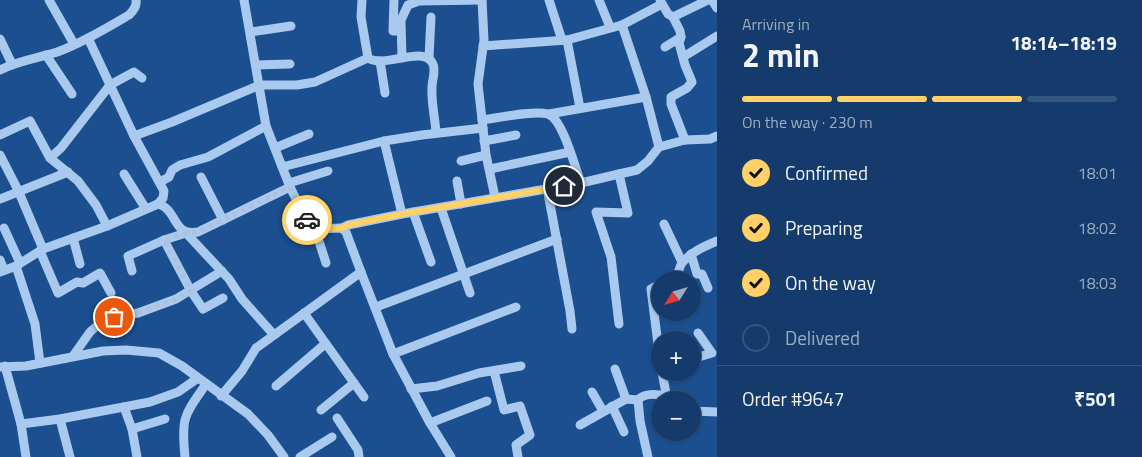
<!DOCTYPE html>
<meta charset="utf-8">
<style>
:root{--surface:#143b6b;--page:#214673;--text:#f1f3f6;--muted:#9dadc1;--line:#33557e;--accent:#ffd166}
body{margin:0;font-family:"Titillium Web",sans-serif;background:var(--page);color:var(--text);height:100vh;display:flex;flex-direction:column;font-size:19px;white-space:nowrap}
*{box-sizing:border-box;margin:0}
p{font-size:16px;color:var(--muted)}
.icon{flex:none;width:28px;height:28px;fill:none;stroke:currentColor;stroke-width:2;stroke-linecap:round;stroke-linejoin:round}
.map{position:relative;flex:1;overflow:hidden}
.side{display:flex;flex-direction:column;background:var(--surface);width:425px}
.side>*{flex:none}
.needle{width:32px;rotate:233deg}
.tools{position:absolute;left:651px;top:271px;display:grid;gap:10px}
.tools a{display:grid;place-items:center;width:50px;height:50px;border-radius:50%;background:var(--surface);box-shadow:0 1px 4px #0004,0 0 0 1px var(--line);font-size:25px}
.pin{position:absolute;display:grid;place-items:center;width:42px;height:42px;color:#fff;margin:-21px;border:2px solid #fff;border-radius:50%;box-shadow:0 1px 5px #0007}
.courier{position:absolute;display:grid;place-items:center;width:50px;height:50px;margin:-25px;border:4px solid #ffd166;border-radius:50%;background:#fff;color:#222;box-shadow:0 1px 6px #0007}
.summary em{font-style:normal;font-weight:700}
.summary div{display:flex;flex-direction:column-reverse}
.summary{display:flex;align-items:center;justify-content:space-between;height:85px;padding:0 25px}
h1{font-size:32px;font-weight:700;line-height:38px}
.bar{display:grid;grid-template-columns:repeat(4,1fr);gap:8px 5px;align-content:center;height:60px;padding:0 25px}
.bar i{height:6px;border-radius:4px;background:var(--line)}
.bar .on{background:var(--accent)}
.bar p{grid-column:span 4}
.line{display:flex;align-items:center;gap:12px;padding:0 25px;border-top:1px solid var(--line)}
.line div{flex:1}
ol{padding:0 25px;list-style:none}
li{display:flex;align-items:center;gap:15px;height:55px}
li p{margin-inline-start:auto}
li .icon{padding:5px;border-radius:50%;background:var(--accent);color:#111;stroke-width:4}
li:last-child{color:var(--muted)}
li i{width:28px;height:28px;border:2px solid var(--line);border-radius:50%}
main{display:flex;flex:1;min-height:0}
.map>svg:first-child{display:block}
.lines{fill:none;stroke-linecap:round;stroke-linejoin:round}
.minor{stroke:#a9c9ee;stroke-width:9}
.done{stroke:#afc1d8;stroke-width:5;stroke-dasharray:0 9}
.route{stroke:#ffd166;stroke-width:6}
</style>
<main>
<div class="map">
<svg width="717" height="457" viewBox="0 0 717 457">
<rect width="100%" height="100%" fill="#1b4f8f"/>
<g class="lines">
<!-- minor -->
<g class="minor">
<polyline points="49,0 74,44"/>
<polyline points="244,0 266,126 290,187 306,219 315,229 342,228 346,232 361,272 393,354 430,423 451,457"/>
<path d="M362,0L361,17L368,58C385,69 424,44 433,64C436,71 432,80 432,87C431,102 435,117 436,133"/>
<polyline points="394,0 393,31 400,31"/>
<polyline points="482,0 484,40 478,84 486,155 495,197"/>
<polyline points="549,0 562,40"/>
<polyline points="599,0 610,27"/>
<polyline points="660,0 668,14 673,17 708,0"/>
<polyline points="712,0 717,8"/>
<polyline points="673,17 680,31 681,37 679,43 685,65 692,82 687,88 671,97 671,104 685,140"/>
<polyline points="622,25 646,97 659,147"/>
<polyline points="251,32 291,26"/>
<polyline points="88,38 134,136 164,191 163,198 158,204"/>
<polyline points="0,39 12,64"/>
<polyline points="567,40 580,108"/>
<polyline points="483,46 567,40 622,25 662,4"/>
<polyline points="665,47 681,37"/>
<polyline points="46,55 72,94"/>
<polyline points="683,57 717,36"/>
<polyline points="402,58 401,20 408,5 419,1 482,0"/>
<polyline points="429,58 431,17"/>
<polyline points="380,61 385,93"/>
<polyline points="256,65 290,64"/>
<path d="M0,70C19,60 40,58 60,51C84,42 107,28 129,15C134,10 137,6 136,0"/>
<polyline points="549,114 646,97"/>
<path d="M482,120C497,118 534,110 548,114C563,119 575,168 581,183"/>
<polyline points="0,135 30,121 50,158 78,181 96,205 107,226"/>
<polyline points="134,136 172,122 260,85 297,85 315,82 368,58"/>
<polyline points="384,141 402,214"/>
<polyline points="484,141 516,135"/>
<polyline points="275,148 309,134"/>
<polyline points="0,155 18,190 43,249"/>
<polyline points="50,158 61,148 110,85 134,72 142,78"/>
<polyline points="461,161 486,155"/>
<polyline points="282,167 384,141 422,135 483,128"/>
<polyline points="490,169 570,152"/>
<polyline points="124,174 146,209"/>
<polyline points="619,174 628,213 596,212 611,257 619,324"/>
<polyline points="201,177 223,220"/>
<polyline points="457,181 461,204"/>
<polyline points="160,182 169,177 172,170 180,165 208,157 266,126"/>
<polyline points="289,183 328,171"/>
<polyline points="547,188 570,311 572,329"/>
<polyline points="0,199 68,172"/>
<polyline points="441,208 470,293"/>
<polyline points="413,212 431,262"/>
<polyline points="664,224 682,262"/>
<polyline points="4,228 20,263"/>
<polyline points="342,228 348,225 402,214 581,183 619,174 637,170 648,161 659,147 685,140 710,139 717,136"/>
<polyline points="315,229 326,263"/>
<polyline points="73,238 80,264"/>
<polyline points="164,240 191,291 203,309 223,298"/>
<polyline points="40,251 58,293 77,282 83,283 100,273 111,293"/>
<polyline points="691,254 697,274 702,274 708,288"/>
<polyline points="0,260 4,270"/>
<polyline points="16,266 35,324 40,363"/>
<polyline points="132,271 128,256 164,240 186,233 229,279 242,299 274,335"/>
<path d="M0,272L16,266L43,249L107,226L158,204C178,209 172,237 198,232L290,187"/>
<path d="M672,280C681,274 677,270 682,263C691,252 705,246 717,241"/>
<polyline points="660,284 651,289 660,360"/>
<polyline points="376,307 557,239"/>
<polyline points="304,313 364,397"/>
<polyline points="393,354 516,307"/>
<polyline points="73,356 90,332 99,324 114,317 138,313 176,299 222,271"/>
<polyline points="692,359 712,353 698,333"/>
<polyline points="5,366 21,424 26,457"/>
<polyline points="0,367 26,366 103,351 126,350 159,353 182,366 248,414 268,435 284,457"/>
<polyline points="615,369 626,399"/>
<polyline points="494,371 504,410 520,406 530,435 516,445 518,457"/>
<polyline points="662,372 667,399"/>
<polyline points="276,386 325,344"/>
<polyline points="411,389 437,386 479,373 521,366"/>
<polyline points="592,392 603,411"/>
<polyline points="221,396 242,371 256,348 361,272"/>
<polyline points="612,406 624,432"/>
<polyline points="124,407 132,429 137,457"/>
<polyline points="321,410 354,383"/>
<polyline points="692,411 717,412"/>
<polyline points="337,418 358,450 359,457"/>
<polyline points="60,419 70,457"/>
<polyline points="430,423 487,401"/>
<polyline points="21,424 60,419 150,402 178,392 198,378"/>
<polyline points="580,425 626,399 638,400"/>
<polyline points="132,429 165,419"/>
<path d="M185,457C181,417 184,416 206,384"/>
<polyline points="300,457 332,437"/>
<path d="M648,457L640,421L638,400C644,393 657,394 666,396"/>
</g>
</g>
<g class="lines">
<!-- done -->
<polyline class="done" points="114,317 138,313 176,299 191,291 164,240 186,233 198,232 290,187 307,220"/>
<!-- route -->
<polyline class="route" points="307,220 315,229 342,228 348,225 402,214 564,186"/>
</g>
</svg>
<div class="tools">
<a><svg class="needle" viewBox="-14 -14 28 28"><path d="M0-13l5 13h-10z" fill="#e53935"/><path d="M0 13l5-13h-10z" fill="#9dadc1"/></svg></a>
<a>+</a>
<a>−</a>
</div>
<div class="pin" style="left:114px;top:317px;background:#ea580c"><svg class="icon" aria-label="bag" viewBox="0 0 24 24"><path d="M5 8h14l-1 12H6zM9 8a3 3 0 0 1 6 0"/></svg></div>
<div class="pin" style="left:564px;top:186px;background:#1f2937"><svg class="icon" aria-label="home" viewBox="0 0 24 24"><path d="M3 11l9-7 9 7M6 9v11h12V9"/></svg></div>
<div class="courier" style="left:307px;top:220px"><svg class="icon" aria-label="car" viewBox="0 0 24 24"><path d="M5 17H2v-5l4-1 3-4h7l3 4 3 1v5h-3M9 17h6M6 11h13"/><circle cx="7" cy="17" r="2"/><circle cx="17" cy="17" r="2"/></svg></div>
</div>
<section class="side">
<div class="summary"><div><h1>2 min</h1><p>Arriving in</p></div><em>18:14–18:19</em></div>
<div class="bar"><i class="on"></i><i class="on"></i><i class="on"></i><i></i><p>On the way · 230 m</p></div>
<ol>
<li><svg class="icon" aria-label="check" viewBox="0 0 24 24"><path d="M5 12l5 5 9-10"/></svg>Confirmed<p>18:01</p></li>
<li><svg class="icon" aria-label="check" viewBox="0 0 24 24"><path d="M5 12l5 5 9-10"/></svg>Preparing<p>18:02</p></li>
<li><svg class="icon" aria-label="check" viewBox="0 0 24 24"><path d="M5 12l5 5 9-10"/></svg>On the way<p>18:03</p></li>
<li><i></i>Delivered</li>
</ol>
<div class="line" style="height:65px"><div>Order #9647</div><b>₹501</b></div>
</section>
</main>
